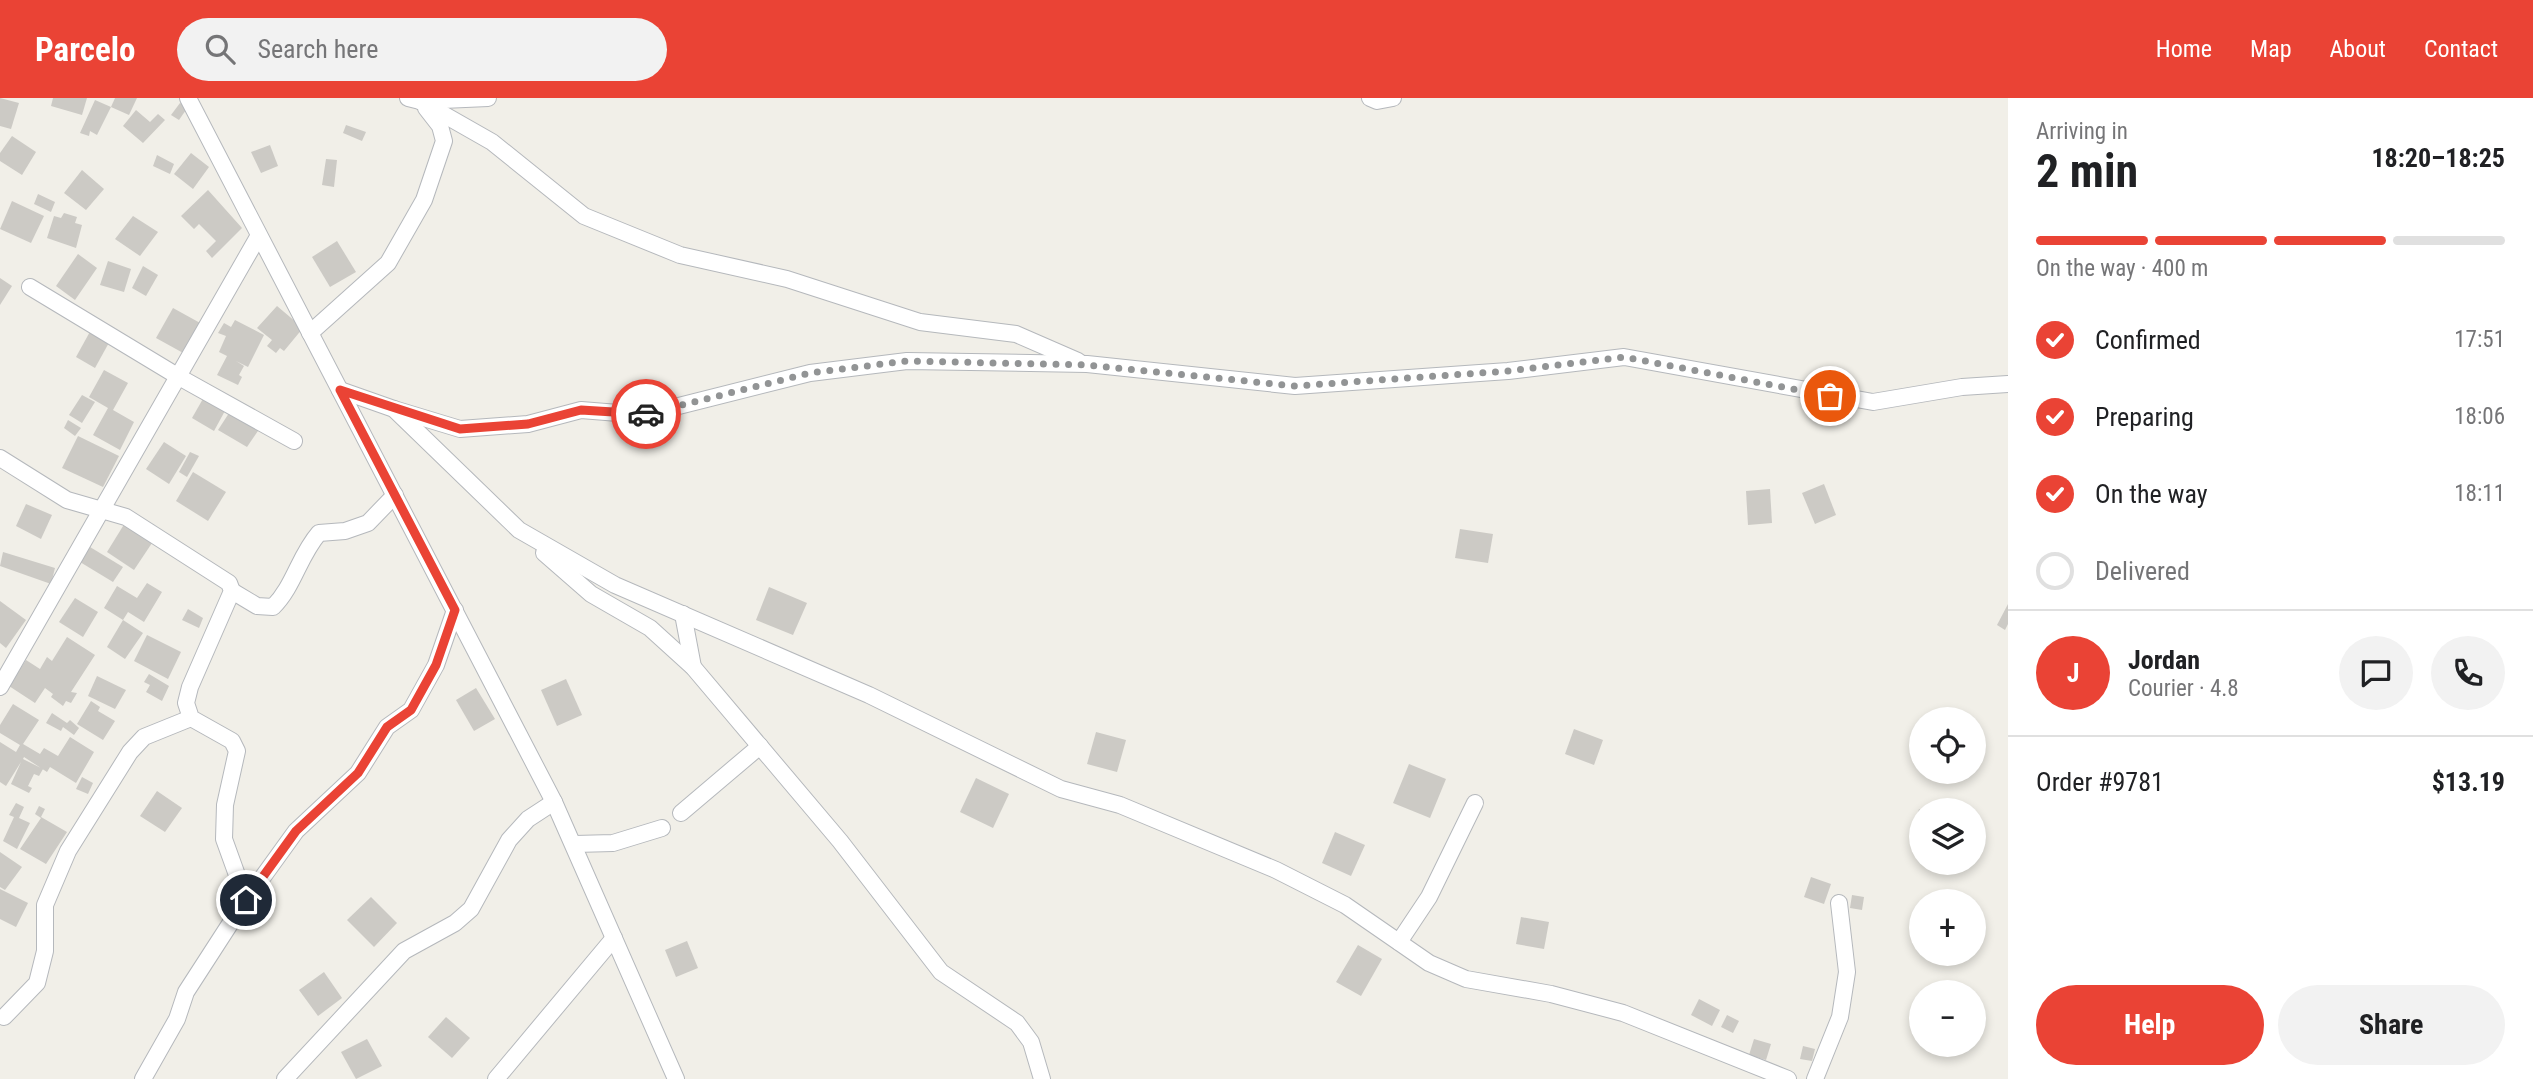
<!DOCTYPE html>
<meta charset="utf-8">
<style>
:root{--surface:#fff;--page:#f2f2f2;--text:#202124;--muted:#757577;--line:#e0e0e0;--accent:#ea4335}
body{margin:0;font-family:"Roboto Condensed",sans-serif;background:var(--page);color:var(--text);height:100vh;display:flex;flex-direction:column;font-size:26px;white-space:nowrap}
*{box-sizing:border-box;margin:0}
p{font-size:23px;color:var(--muted)}
.icon{flex:none;width:38px;height:38px;fill:none;stroke:currentColor;stroke-width:2;stroke-linecap:round;stroke-linejoin:round}
.map{position:relative;flex:1;overflow:hidden}
.details{display:flex;flex-direction:column;background:var(--surface);width:525px}
.details>*{flex:none}
.tools{position:absolute;left:1909px;top:609px;display:grid;gap:14px}
.tools a{display:grid;place-items:center;width:77px;height:77px;border-radius:50%;background:var(--surface);box-shadow:0 4px 10px #0003;font-size:35px}
.pin{position:absolute;display:grid;place-items:center;width:60px;height:60px;color:#fff;margin:-30px;border:4px solid #fff;border-radius:50%;box-shadow:0 2px 7px #0007}
.courier{position:absolute;display:grid;place-items:center;width:70px;height:70px;margin:-35px;border:5px solid #ea4335;border-radius:50%;background:#fff;color:#222;box-shadow:0 2px 9px #0007}
.headline em{font-style:normal;font-weight:700}
.headline div{display:flex;flex-direction:column-reverse}
.headline{display:flex;align-items:center;justify-content:space-between;height:119px;padding:0 28px}
h1{font-size:46px;font-weight:700;line-height:52px}
.bar{display:grid;grid-template-columns:repeat(4,1fr);gap:10px 7px;align-content:center;height:84px;padding:0 28px}
.bar i{height:9px;border-radius:5px;background:var(--line)}
.bar .active{background:var(--accent)}
.bar p{grid-column:span 4}
.line{display:flex;align-items:center;gap:18px;padding:0 28px;border-top:2px solid var(--line)}
.line div{flex:1}
.round{display:grid;place-items:center;flex:none;width:74px;height:74px;border-radius:37px;background:var(--page)}
ol{padding:0 28px;list-style:none}
li{display:flex;align-items:center;gap:21px;height:77px}
li p{margin-inline-start:auto}
li .icon{padding:7px;border-radius:50%;background:var(--accent);color:#fff;stroke-width:4}
li:last-child{color:var(--muted)}
li i{width:38px;height:38px;border:4px solid var(--line);border-radius:50%}
.action{display:flex;gap:14px;margin-top:auto;padding:14px 28px}
.action a{flex:1;height:80px;border-radius:42px;background:var(--accent);color:#fff;font-size:28px;font-weight:700;line-height:80px;text-align:center}
.action a+a{background:var(--page);color:var(--text)}
header{display:flex;align-items:center;gap:42px;box-sizing:border-box;height:98px;padding:0 35px;background:var(--accent);color:#fff}
header strong{font-size:33px}
nav{display:flex;gap:38px;margin-inline-start:auto;font-size:24px}
.search{width:490px;height:63px;background:var(--page);display:flex;align-items:center;gap:18px;box-sizing:border-box;padding:0 24px;border-radius:38px;color:var(--muted);font-size:26px}
main{display:flex;flex:1;min-height:0}
.map>svg:first-child{display:block}
.building{fill:#cccac5}
.lines{fill:none;stroke-linecap:round;stroke-linejoin:round}
.minor-casing{stroke:#b5b8bc;stroke-width:18}
.minor{stroke:#fff;stroke-width:16}
.done{stroke:#929495;stroke-width:7;stroke-dasharray:0 12.6}
.route{stroke:#ea4335;stroke-width:9}
</style>
<header>
<strong>Parcelo</strong>
<div class="search"><svg class="icon" aria-label="search" viewBox="0 0 24 24"><circle cx="10" cy="10" r="6"/><path d="M15 15l6 6"/></svg>Search here</div>
<nav><a>Home</a><a>Map</a><a>About</a><a>Contact</a></nav>
</header>
<main>
<div class="map">
<svg width="2008" height="981" viewBox="0 0 2008 981">
<rect width="100%" height="100%" fill="#f1efe8"/>
<!-- building -->
<g class="building">
<polygon points="0,0 19,5 11,31 0,28"/>
<polygon points="53,0 87,0 82,17 51,8"/>
<polygon points="115,0 137,0 129,17 111,9"/>
<polygon points="95,2 111,9 97,37 90,33 89,38 80,35"/>
<polygon points="180,5 188,9 179,22 171,17"/>
<polygon points="136,12 150,24 158,16 165,22 143,45 123,28"/>
<polygon points="346,27 366,34 362,43 343,35"/>
<polygon points="12,38 36,54 22,77 0,63 0,55"/>
<polygon points="270,47 278,68 261,75 251,54"/>
<polygon points="191,55 209,69 193,91 174,76"/>
<polygon points="157,57 174,66 170,76 153,68"/>
<polygon points="326,61 337,62 334,89 322,87"/>
<polygon points="82,72 104,91 86,112 64,95"/>
<polygon points="208,92 242,130 212,160 206,153 216,143 199,126 194,131 181,118"/>
<polygon points="38,96 55,104 51,114 34,106"/>
<polygon points="12,103 44,118 31,145 0,131"/>
<polygon points="64,115 77,119 75,125 82,127 76,150 47,140 54,118 61,120"/>
<polygon points="133,118 158,134 140,158 115,141"/>
<polygon points="337,143 356,174 330,189 312,159"/>
<polygon points="78,156 97,170 75,202 56,188"/>
<polygon points="108,163 131,171 124,194 100,187"/>
<polygon points="143,168 158,177 146,198 132,190"/>
<polygon points="0,180 12,188 0,207"/>
<polygon points="277,208 303,230 284,253 280,250 276,255 267,248 272,242 257,230"/>
<polygon points="173,210 202,226 185,256 156,240"/>
<polygon points="235,222 264,237 248,269 236,263 244,268 239,277 242,279 238,287 217,277 227,258 219,254 226,238 218,235 224,225 231,229"/>
<polygon points="92,230 111,241 95,270 76,259"/>
<polygon points="104,272 128,285 113,312 134,324 120,352 93,337 108,310 89,299"/>
<polygon points="82,297 95,304 82,325 69,317"/>
<polygon points="204,299 226,311 214,333 192,320"/>
<polygon points="231,312 260,330 247,349 218,332"/>
<polygon points="68,322 81,330 75,338 64,330"/>
<polygon points="78,338 119,358 103,389 62,370"/>
<polygon points="164,344 186,358 169,386 146,371"/>
<polygon points="190,354 199,358 187,379 179,374"/>
<polygon points="193,374 226,394 208,423 176,403"/>
<polygon points="1824,386 1836,417 1815,426 1802,395"/>
<polygon points="1770,391 1772,425 1748,427 1746,393"/>
<polygon points="26,406 52,417 41,441 16,428"/>
<polygon points="128,420 156,439 134,472 107,454"/>
<polygon points="1460,431 1493,436 1488,465 1455,460"/>
<polygon points="90,449 123,469 113,484 80,464"/>
<polygon points="3,454 55,470 51,486 0,468"/>
<polygon points="147,485 162,494 144,524 128,514 123,522 104,510 117,488 137,500"/>
<polygon points="769,489 807,505 793,537 756,522"/>
<polygon points="75,500 98,514 83,539 59,524"/>
<polygon points="0,503 26,522 6,550 0,545"/>
<polygon points="2008,506 2008,526 2005,532 1997,527"/>
<polygon points="188,511 203,520 199,530 182,522"/>
<polygon points="123,522 143,535 125,561 107,549"/>
<polygon points="147,537 181,554 168,581 134,563"/>
<polygon points="67,539 95,557 71,594 77,595 71,605 66,603 63,608 51,599 53,596 45,590 35,605 9,588 26,562 40,571 47,559 52,563"/>
<polygon points="149,576 169,588 162,603 146,594 150,587 144,584"/>
<polygon points="97,578 126,592 115,611 88,598"/>
<polygon points="566,581 582,617 557,628 541,592"/>
<polygon points="476,590 495,621 474,633 456,602"/>
<polygon points="91,603 100,609 98,613 115,623 103,642 77,626"/>
<polygon points="13,606 39,622 23,646 40,656 44,650 58,658 70,639 94,654 76,685 50,669 47,674 24,659 23,661 43,671 39,678 34,676 28,688 32,690 29,695 11,686 21,664 6,688 0,684 0,644 16,654 20,647 0,635 0,627"/>
<polygon points="52,615 67,625 70,622 79,630 74,637 63,629 61,633 46,625"/>
<polygon points="1574,631 1603,642 1594,667 1565,656"/>
<polygon points="1096,634 1126,642 1117,674 1087,666"/>
<polygon points="1409,666 1446,681 1430,720 1393,705"/>
<polygon points="82,679 93,685 88,696 76,691"/>
<polygon points="976,680 1009,696 993,730 960,714"/>
<polygon points="157,693 182,710 165,734 140,718"/>
<polygon points="16,705 24,709 19,720 30,725 17,751 3,743 14,719 9,717"/>
<polygon points="39,708 45,711 41,719 67,734 46,766 20,751 41,720 35,716"/>
<polygon points="1919,711 1922,712 1922,749 1911,747"/>
<polygon points="1335,734 1365,747 1351,778 1322,765"/>
<polygon points="0,754 22,769 5,792 0,789"/>
<polygon points="1811,779 1831,786 1824,806 1804,799"/>
<polygon points="0,791 28,805 16,829 0,821"/>
<polygon points="1852,797 1864,799 1862,812 1850,810"/>
<polygon points="371,799 397,825 374,849 347,822"/>
<polygon points="1521,819 1549,824 1544,851 1516,846"/>
<polygon points="687,843 698,870 676,879 665,852"/>
<polygon points="1358,847 1382,861 1361,898 1336,884"/>
<polygon points="324,874 342,900 318,918 299,892"/>
<polygon points="1699,901 1720,912 1712,928 1691,917"/>
<polygon points="1727,917 1739,923 1733,935 1721,929"/>
<polygon points="446,919 470,940 452,960 428,939"/>
<polygon points="367,941 382,968 356,981 341,954"/>
<polygon points="1754,941 1771,946 1766,962 1749,957"/>
<polygon points="1803,948 1815,951 1812,963 1800,961"/>
</g>
<g class="lines">
<defs>
<g id="minor">
<polyline points="188,0 554,704 676,981"/>
<polyline points="408,0 420,3 488,0"/>
<polyline points="1370,0 1377,3 1393,0"/>
<polyline points="420,3 492,44 584,118 680,157 787,181 920,224 1016,236 1078,263"/>
<polyline points="30,189 179,279 294,343"/>
<polyline points="310,235 388,165 424,102 444,43 440,28 426,10"/>
<polyline points="340,292 394,311 519,432 615,487 869,597 1061,691 1120,707 1276,772 1345,807 1429,865 1466,881 1551,896 1623,915 1788,981"/>
<polyline points="394,311 460,331 528,326 581,312 643,317 810,275 907,263 1087,266 1295,288 1508,273 1624,259 1873,304 1962,289 2008,286"/>
<polyline points="0,360 67,402 126,419 229,485 232,493 190,589 186,605 191,620 232,643 237,653 225,707 224,741 246,802"/>
<polyline points="544,455 591,496 650,530 693,569 840,743 941,874 1017,925 1031,944 1042,981"/>
<path d="M232,493L257,508L273,509C294,488 299,458 319,435L345,433L368,425L395,397"/>
<polyline points="683,516 693,569"/>
<polyline points="0,589 258,139"/>
<polyline points="681,715 760,648"/>
<polyline points="575,746 613,745 662,730"/>
<polyline points="1399,844 1429,799 1475,705"/>
<polyline points="4,919 37,885 45,853 45,807 68,753 130,654 144,639 191,620"/>
<polyline points="143,981 177,921 186,894 239,812 296,733 358,675 387,629 411,612 436,567 455,512"/>
<polyline points="285,981 404,853 455,825 471,811 509,742 528,721 554,704"/>
<polyline points="496,981 614,840"/>
<polyline points="1815,981 1840,919 1847,874 1839,805"/>
</g>
</defs>
<!-- minor casing -->
<use href="#minor" class="minor-casing"/>
<!-- minor -->
<use href="#minor" class="minor"/>
</g>
<g class="lines">
<!-- done -->
<polyline class="done" points="646,316 810,275 907,263 1087,267 1295,288 1508,273 1624,259 1830,298"/>
<!-- route -->
<polyline class="route" points="246,802 296,733 358,675 387,629 411,612 436,567 455,512 340,292 460,331 528,326 581,312 646,316"/>
</g>
</svg>
<div class="tools">
<a><svg class="icon" aria-label="locate" viewBox="0 0 24 24"><circle cx="12" cy="12" r="6"/><path d="M12 2v4M12 18v4M2 12h4M18 12h4"/></svg></a>
<a><svg class="icon" aria-label="layers" viewBox="0 0 24 24"><path d="M12 4l9 5-9 5-9-5zM3 14l9 5 9-5"/></svg></a>
<a>+</a>
<a>−</a>
</div>
<div class="pin" style="left:1830px;top:298px;background:#ea580c"><svg class="icon" aria-label="bag" viewBox="0 0 24 24"><path d="M5 8h14l-1 12H6zM9 8a3 3 0 0 1 6 0"/></svg></div>
<div class="pin" style="left:246px;top:802px;background:#1f2937"><svg class="icon" aria-label="home" viewBox="0 0 24 24"><path d="M3 11l9-7 9 7M6 9v11h12V9"/></svg></div>
<div class="courier" style="left:646px;top:316px"><svg class="icon" aria-label="car" viewBox="0 0 24 24"><path d="M5 17H2v-5l4-1 3-4h7l3 4 3 1v5h-3M9 17h6M6 11h13"/><circle cx="7" cy="17" r="2"/><circle cx="17" cy="17" r="2"/></svg></div>
</div>
<section class="details">
<div class="headline"><div><h1>2 min</h1><p>Arriving in</p></div><em>18:20–18:25</em></div>
<div class="bar"><i class="active"></i><i class="active"></i><i class="active"></i><i></i><p>On the way · 400 m</p></div>
<ol>
<li><svg class="icon" aria-label="check" viewBox="0 0 24 24"><path d="M5 12l5 5 9-10"/></svg>Confirmed<p>17:51</p></li>
<li><svg class="icon" aria-label="check" viewBox="0 0 24 24"><path d="M5 12l5 5 9-10"/></svg>Preparing<p>18:06</p></li>
<li><svg class="icon" aria-label="check" viewBox="0 0 24 24"><path d="M5 12l5 5 9-10"/></svg>On the way<p>18:11</p></li>
<li><i></i>Delivered</li>
</ol>
<div class="line" style="height:126px"><b class="round" style="background:var(--accent);color:#fff">J</b><div><b>Jordan</b><p>Courier · 4.8</p></div><a class="round"><svg class="icon" aria-label="chat" viewBox="0 0 24 24"><path d="M4 5h16v11H9l-5 4z"/></svg></a><a class="round"><svg class="icon" aria-label="phone" viewBox="0 0 24 24"><path d="M5 4h4l2 5-3 2q2 4 5 5l2-3 5 2v4C11 20 4 13 5 4z"/></svg></a></div>
<div class="line" style="height:91px"><div>Order #9781</div><b>$13.19</b></div>
<div class="action"><a>Help</a><a>Share</a></div>
</section>
</main>
